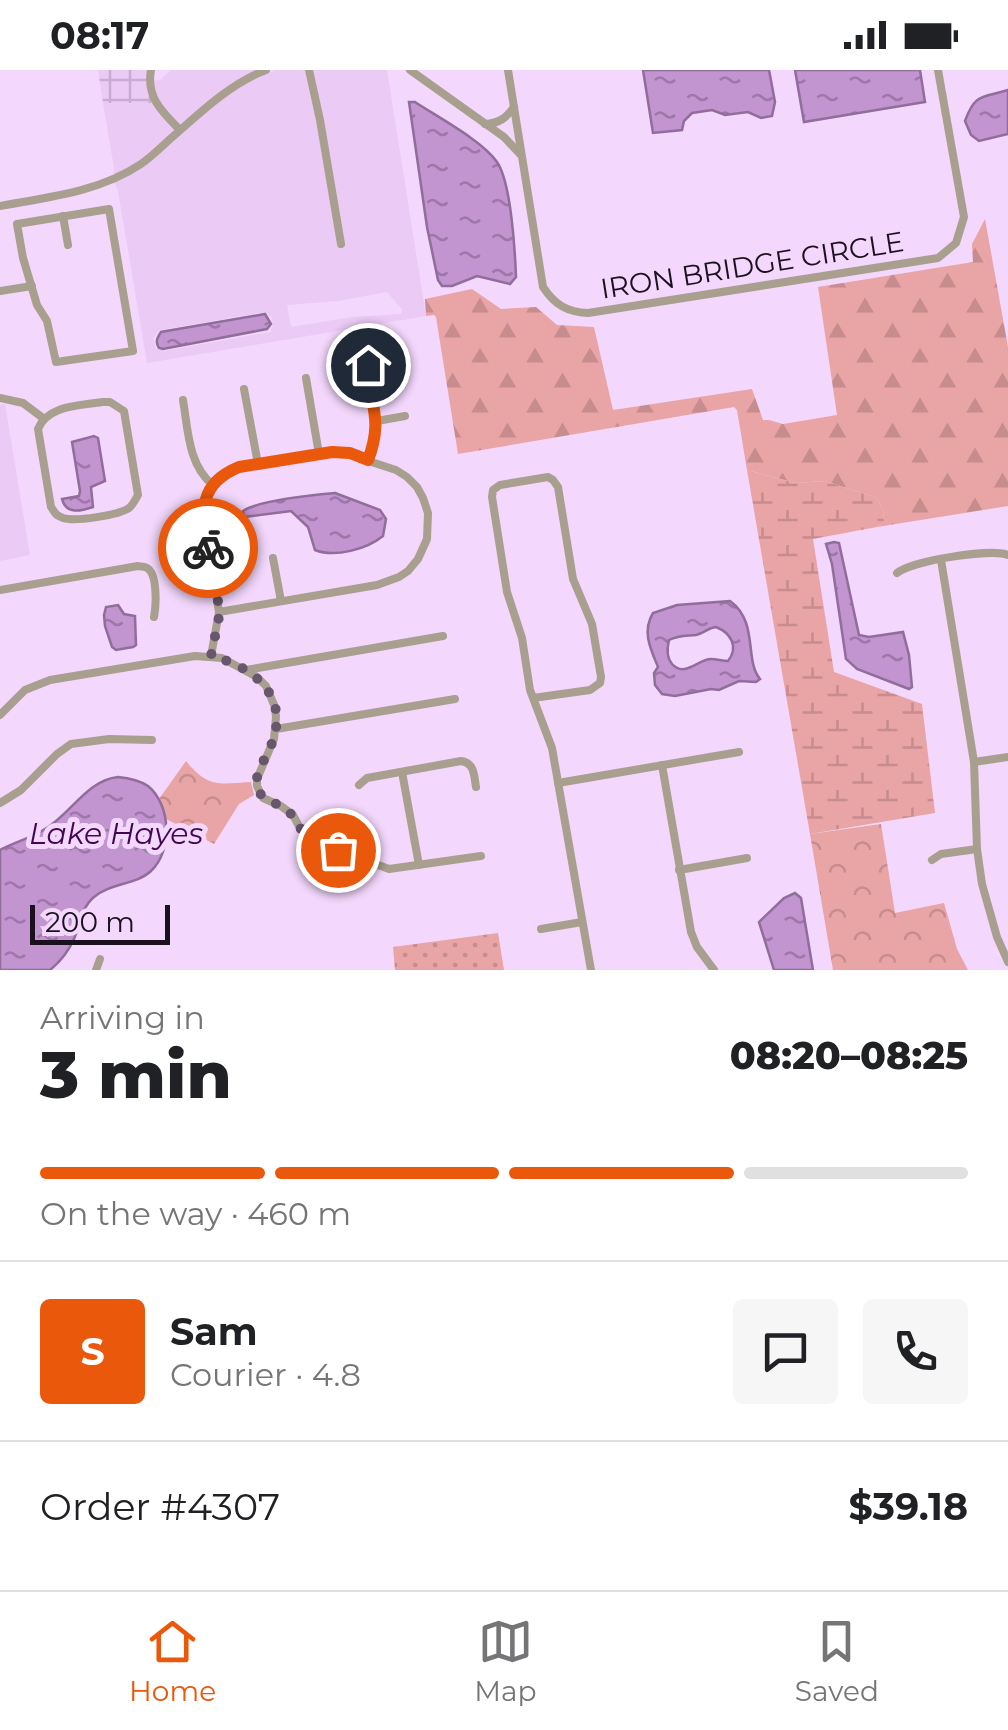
<!DOCTYPE html>
<meta charset="utf-8">
<style>
:root{--surface:#fff;--page:#f6f6f6;--text:#202124;--muted:#757577;--line:#e0e0e0;--accent:#ea580c}
body{margin:0;font-family:Montserrat,sans-serif;background:var(--page);color:var(--text);height:100vh;display:flex;flex-direction:column;font-size:38px;white-space:nowrap}
*{box-sizing:border-box;margin:0}
p{font-size:32px;color:var(--muted)}
.icon{flex:none;width:55px;height:55px;fill:none;stroke:currentColor;stroke-width:2;stroke-linecap:round;stroke-linejoin:round}
.map{position:relative;height:900px;overflow:hidden}
.side{display:flex;flex-direction:column;background:var(--surface);flex:1}
.side>*{flex:none}
.scale{position:absolute;left:30px;bottom:25px;width:140px;box-sizing:border-box;padding-left:10px;border:5px solid #1b111e;border-top:0;font-size:28px;line-height:35px;white-space:nowrap;color:#1b111e;-webkit-text-stroke:8px #f3d7fc;paint-order:stroke}
.pin{position:absolute;display:grid;place-items:center;width:85px;height:85px;color:#fff;margin:-42px;border:5px solid #fff;border-radius:50%;box-shadow:0 2px 10px #0007}
.courier{position:absolute;display:grid;place-items:center;width:100px;height:100px;margin:-50px;border:8px solid #ea580c;border-radius:50%;background:#fff;color:#222;box-shadow:0 2px 12px #0007}
.overview em{font-style:normal;font-weight:800}
.overview div{display:flex;flex-direction:column-reverse}
.overview{display:flex;align-items:center;justify-content:space-between;height:170px;padding:0 40px}
h1{font-size:65px;font-weight:800;line-height:75px}
.bar{display:grid;grid-template-columns:repeat(4,1fr);gap:15px 10px;align-content:center;height:120px;padding:0 40px}
.bar i{height:12px;border-radius:8px;background:var(--line)}
.bar .on{background:var(--accent)}
.bar p{grid-column:span 4}
.line{display:flex;align-items:center;gap:25px;padding:0 40px;border-top:2px solid var(--line)}
.line div{flex:1}
.round{display:grid;place-items:center;flex:none;width:105px;height:105px;border-radius:10px;background:var(--page)}
.status{display:flex;justify-content:space-between;align-items:center;height:70px;padding:0 50px;background:var(--surface);direction:ltr}
.status svg{height:28px;fill:currentColor}
.menu{display:flex;justify-content:space-around;align-items:center;height:140px;border-top:2px solid var(--line);background:var(--surface);font-size:28px;color:var(--muted)}
.menu a{display:grid;justify-items:center;gap:5px}
.menu .on{color:var(--accent)}
.map>svg:first-child{display:block}
.built{fill:#ebcaf5;fill-rule:evenodd}
.industrial{fill:url(#industrial-grid)}
.grass{fill:url(#grass-dots)}
.forest{fill:url(#forest-firs)}
.wetland{fill:url(#wetland-marsh)}
.park{fill:url(#park-crowns)}
.water{fill:url(#water-ripples);stroke:#906d9b;stroke-width:2.5;fill-rule:evenodd}
.lines{fill:none;stroke-linecap:round;stroke-linejoin:round}
.minor{stroke:#a99f8f;stroke-width:8}
.done{stroke:#67566c;stroke-width:10;stroke-dasharray:0 18}
.route{stroke:#ea580c;stroke-width:12}
.labels{text-anchor:middle;stroke-width:10;stroke-linejoin:round;paint-order:stroke}
.street-label{font-size:28px;fill:#1b111e;stroke:#f3d7fc}
.water-label{font-size:30px;font-style:italic;fill:#420751;stroke:#f3d7fc}
</style>
<div class="status"><b>08:17</b><svg viewBox="0 0 49 12"><path d="M0 12V9h3v3zM5 12V6h3v6zM10 12V3h3v9zM15 12V0h3v12zM26 1h20v11H26zM47 4h2v5h-2z"/></svg></div>
<div class="map">
<svg width="1008" height="900" viewBox="0 0 1008 900">
<defs>
<pattern id="industrial-grid" width="8" height="8" patternUnits="userSpaceOnUse" patternTransform="scale(2.5)"><rect width="8" height="8" fill="#ebcaf5"/><path d="M0 4h8M4 0v8" fill="none" stroke="#c9acd2"/></pattern>
<pattern id="grass-dots" width="8" height="8" patternUnits="userSpaceOnUse" patternTransform="scale(2.5)"><rect width="8" height="8" fill="#e9a4a5"/><path d="M2 2h.1M6 6h.1" fill="none" stroke="#c78c8e" stroke-width="1.8" stroke-linecap="round"/></pattern>
<pattern id="forest-firs" width="22" height="20" patternUnits="userSpaceOnUse" patternTransform="scale(2.5)"><rect width="22" height="20" fill="#e9a4a5"/><path d="M5 1l3.5 6h-7zM16 11l3.5 6h-7z" fill="#c78c8e"/></pattern>
<pattern id="wetland-marsh" width="20" height="14" patternUnits="userSpaceOnUse" patternTransform="scale(2.5)"><rect width="20" height="14" fill="#e9a4a5"/><path d="M1 5h8M5 5V1M11 12h8M15 12V8" fill="none" stroke="#c78c8e"/></pattern>
<pattern id="park-crowns" width="20" height="18" patternUnits="userSpaceOnUse" patternTransform="scale(2.5)"><rect width="20" height="18" fill="#e9a4a5"/><path d="M2 6a3 3 0 1 1 6 0M12 15a3 3 0 1 1 6 0" fill="none" stroke="#c78c8e"/></pattern>
<pattern id="water-ripples" width="26" height="14" patternUnits="userSpaceOnUse" patternTransform="scale(2.5)"><rect width="26" height="14" fill="#c294d0"/><path d="M2 4q2-2 4 0t4 0M15 11q2-2 4 0t4 0" fill="none" stroke="#9d77a8"/></pattern>
</defs>
<rect width="100%" height="100%" fill="#f3d7fc"/>
<!-- built -->
<g class="built">
<polygon points="171,0 259,0 180,56 156,28 153,11 160,10"/>
<path d="M275,0H387L426,246L147,293L118,121L114,112L182,62L232,21ZM387,222L402,239L401,244L353,247L291,257L287,235L338,231ZM265,242L272,248L273,255L270,262L164,281L156,279L153,268L160,260Z"/>
<polygon points="103,33 153,33 176,60 144,89 113,107 114,98"/>
<polygon points="5,334 30,485 0,491 0,335"/>
</g>
<!-- industrial -->
<polygon class="industrial" points="98,0 149,0 153,33 103,33"/>
<!-- grass -->
<polygon class="grass" points="498,863 504,900 395,900 393,877"/>
<!-- forest -->
<polygon class="forest" points="985,149 1008,277 1008,436 877,457 884,451 883,440 877,428 825,411 795,413 747,400 737,340 734,337 458,384 436,247 434,245 426,246 425,229 472,219 501,239 536,237 557,255 594,257 613,340 752,319 763,350 769,350 783,354 837,345 818,217 973,192 972,174"/>
<!-- wetland -->
<polygon class="wetland" points="747,400 795,413 825,411 877,428 883,440 884,451 877,457 813,469 834,602 922,634 935,743 810,764"/>
<!-- park -->
<g class="park">
<path d="M186,691C208,718 218,714 251,712L254,725L239,734L214,774L166,749L159,729Z"/>
<polygon points="881,754 895,843 944,833 957,879 968,900 833,900 810,764"/>
</g>
<!-- water -->
<g class="water">
<polygon points="643,0 769,0 775,32 772,46 761,48 748,42 725,45 712,40 692,43 684,51 682,60 653,63"/>
<polygon points="795,0 920,0 925,32 804,52"/>
<path d="M1008,20V64L979,71L971,65L965,51C975,23 982,28 1008,20Z"/>
<path d="M409,32H415C436,46 483,71 497,92C511,112 515,180 516,207L510,214L477,206L452,216H442L438,210L427,157Z"/>
<path d="M265,244L271,254L267,259L163,279L159,278C155,272 157,268 161,262Z"/>
<path d="M94,366L98,368L105,411L91,417L93,437C81,441 66,445 62,429L79,426L80,421L72,372Z"/>
<path d="M335,423L380,440L386,449L383,466C367,479 335,488 315,480L308,457L291,441L244,447L243,441C260,430 312,425 335,423Z"/>
<polygon points="834,472 839,473 859,565 869,567 903,562 909,585 912,617 909,619 857,599 846,589 832,494 826,474"/>
<path d="M730,531C759,552 744,590 760,609L756,612L739,611L719,620L711,619L675,626L662,624L655,615L654,603L658,597C650,578 642,561 653,543L677,535ZM716,557C731,563 739,577 728,591C722,591 717,589 711,589C698,589 685,608 672,594C666,587 667,578 669,570C679,565 686,566 696,565C704,563 708,558 716,557Z"/>
<polygon points="118,535 124,544 135,546 136,575 133,577 116,580 112,577 105,556 104,545 106,537"/>
<path d="M118,707C128,708 139,710 148,716C171,735 173,780 151,801C136,815 110,813 94,827C81,838 80,855 74,869C69,880 60,892 50,900H0V780C15,772 31,768 45,759C70,745 87,710 118,707Z"/>
<polygon points="795,823 801,828 813,900 774,900 759,852 784,828"/>
</g>
<g class="lines">
<!-- minor -->
<g class="minor">
<path d="M151,0C146,27 162,42 180,60"/>
<polyline points="309,0 320,50 341,174"/>
<polyline points="410,0 504,67 521,85"/>
<path d="M508,0L543,217C555,235 567,242 588,243L938,188L956,173L964,147L938,0"/>
<path d="M485,54C500,53 506,48 514,37"/>
<path d="M0,136C49,127 99,122 141,94C154,85 165,73 177,63C204,39 232,13 266,0"/>
<polygon points="109,139 133,281 56,292 47,251 37,235 23,188 17,154"/>
<polyline points="63,146 68,175"/>
<polyline points="0,221 32,216"/>
<polyline points="306,308 319,384"/>
<polyline points="244,319 258,394"/>
<polyline points="0,328 23,333 43,348"/>
<path d="M183,330C188,359 188,395 213,415"/>
<path d="M102,332H110L124,341L138,425C135,430 133,435 129,438C119,445 75,452 63,448C55,445 56,444 51,437L38,359C48,335 79,336 102,332Z"/>
<polyline points="377,351 405,346"/>
<path d="M369,390C384,348 369,335 368,295L375,288L395,284"/>
<polyline points="273,488 281,531"/>
<polyline points="941,490 974,692 977,779 982,814 997,867 1008,892"/>
<path d="M897,503C911,491 991,478 1008,485"/>
<path d="M0,520L138,496C141,497 144,496 147,498C158,504 156,537 154,547"/>
<polyline points="211,586 219,542 203,442 207,424 219,409 228,402 239,397 341,382 396,400 407,407 417,417 423,428 428,443 427,469 418,489 408,501 399,507 377,515 219,542"/>
<polyline points="246,600 443,566"/>
<polyline points="533,628 590,620 600,613 601,607 592,554 573,509 558,417 553,410 548,407 500,415 493,420 492,427 507,522 522,568 530,620 552,678 591,900"/>
<polyline points="0,645 25,620 50,610 195,586 222,588 257,607 266,616 275,637 276,647 274,669 257,709 257,716 263,728 281,736 293,745 301,760 313,771 389,799 481,786"/>
<polyline points="276,659 455,629"/>
<polyline points="974,692 1008,687"/>
<polyline points="662,695 691,862 697,877 714,900"/>
<polyline points="402,702 419,795"/>
<polyline points="558,713 739,682"/>
<path d="M359,715L367,708L461,691C475,693 474,706 476,717"/>
<polyline points="0,733 21,720 57,684 71,674 109,669 152,670"/>
<polyline points="932,790 941,784 977,779"/>
<polyline points="679,800 747,788"/>
<polyline points="541,859 582,852"/>
<polyline points="96,900 100,889"/>
</g>
</g>
<g class="lines">
<!-- done -->
<path class="done" d="M208,478L220,542L211,586C253,596 290,626 272,673C268,685 254,703 257,716C259,730 276,732 286,739C296,747 299,761 310,768C318,774 329,777 338,780"/>
<!-- route -->
<path class="route" d="M208,478C202,440 198,414 239,397L332,382L350,383L368,390C384,348 369,335 368,295"/>
</g>
<g class="labels">
<!-- street labels -->
<g class="street-label">
<text transform="translate(752 195) rotate(-9)" y="10">IRON BRIDGE CIRCLE</text>
</g>
<!-- water labels -->
<g class="water-label">
<text x="116" y="774">Lake Hayes</text>
</g>
</g>
</svg>
<div class="scale">200 m</div>
<div class="pin" style="left:338px;top:780px;background:#ea580c"><svg class="icon" aria-label="bag" viewBox="0 0 24 24"><path d="M5 8h14l-1 12H6zM9 8a3 3 0 0 1 6 0"/></svg></div>
<div class="pin" style="left:368px;top:295px;background:#1f2937"><svg class="icon" aria-label="home" viewBox="0 0 24 24"><path d="M3 11l9-7 9 7M6 9v11h12V9"/></svg></div>
<div class="courier" style="left:208px;top:478px"><svg class="icon" aria-label="bike" viewBox="0 0 24 24"><circle cx="6" cy="16" r="4"/><circle cx="18" cy="16" r="4"/><path d="M6 16l4-8h5l3 8M10 8l3 8H6M13 5h3"/></svg></div>
</div>
<section class="side">
<div class="overview"><div><h1>3 min</h1><p>Arriving in</p></div><em>08:20–08:25</em></div>
<div class="bar"><i class="on"></i><i class="on"></i><i class="on"></i><i></i><p>On the way · 460 m</p></div>
<div class="line" style="height:180px"><b class="round" style="background:var(--accent);color:#fff">S</b><div><b>Sam</b><p>Courier · 4.8</p></div><a class="round"><svg class="icon" aria-label="chat" viewBox="0 0 24 24"><path d="M4 5h16v11H9l-5 4z"/></svg></a><a class="round"><svg class="icon" aria-label="phone" viewBox="0 0 24 24"><path d="M5 4h4l2 5-3 2q2 4 5 5l2-3 5 2v4C11 20 4 13 5 4z"/></svg></a></div>
<div class="line" style="height:130px"><div>Order #4307</div><b>$39.18</b></div>
</section>
<nav class="menu">
<a class="on"><svg class="icon" aria-label="home" viewBox="0 0 24 24"><path d="M3 11l9-7 9 7M6 9v11h12V9"/></svg>Home</a>
<a><svg class="icon" aria-label="map" viewBox="0 0 24 24"><path d="M3 6l6-2 6 2 6-2v14l-6 2-6-2-6 2zM9 4v14M15 6v14"/></svg>Map</a>
<a><svg class="icon" aria-label="saved" viewBox="0 0 24 24"><path d="M7 4h10v16l-5-4-5 4z"/></svg>Saved</a>
</nav>
